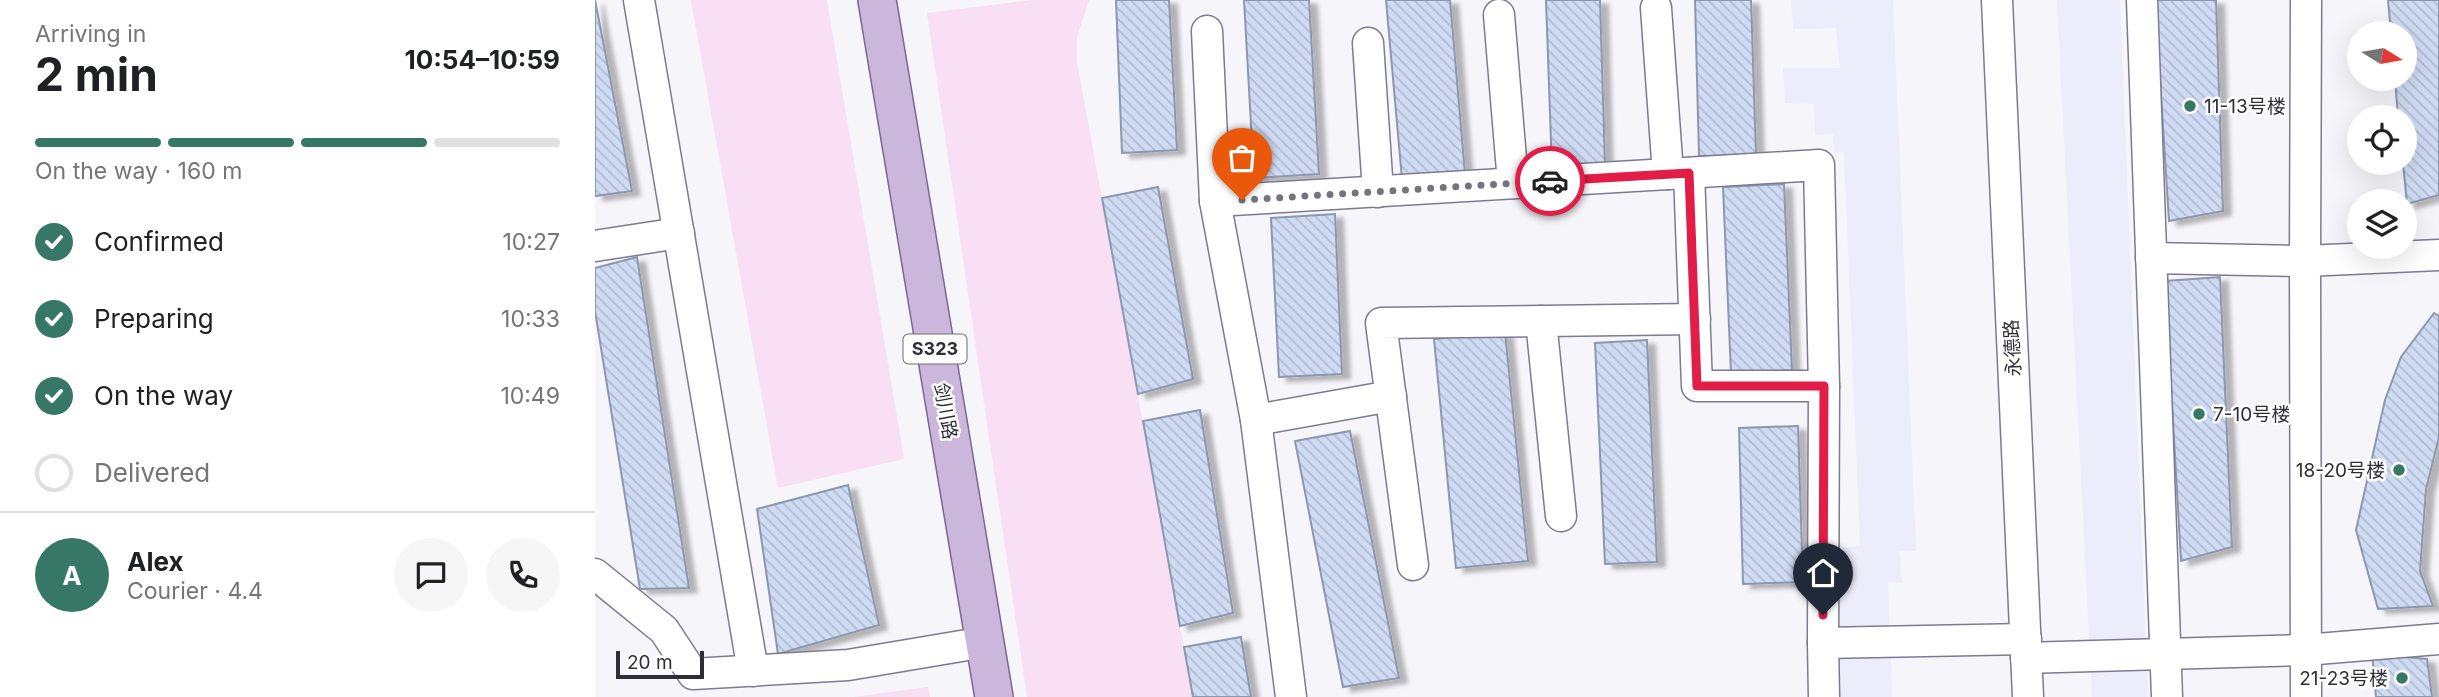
<!DOCTYPE html>
<meta charset="utf-8">
<style>
:root{--surface:#fff;--page:#f6f6f6;--text:#202124;--muted:#757577;--line:#e0e0e0;--accent:#367766}
body{margin:0;font-family:Inter,"Noto Sans SC",sans-serif;background:var(--page);color:var(--text);height:100vh;display:flex;flex-direction:column;font-size:26px;white-space:nowrap}
*{box-sizing:border-box;margin:0}
p{font-size:23px;color:var(--muted)}
.icon{flex:none;width:38px;height:38px;fill:none;stroke:currentColor;stroke-width:2;stroke-linecap:round;stroke-linejoin:round}
.map{position:relative;flex:1;overflow:hidden}
.panel{display:flex;flex-direction:column;background:var(--surface);width:595px}
.panel>*{flex:none}
.needle{width:46px;rotate:101deg}
.tools{position:absolute;left:1752px;top:21px;display:grid;gap:14px}
.tools a{display:grid;place-items:center;width:70px;height:70px;border-radius:50%;background:var(--surface);box-shadow:0 7px 28px #0002;font-size:35px}
.scale{position:absolute;left:21px;bottom:18px;width:88px;box-sizing:border-box;padding-left:7px;border:4px solid #2e2e38;border-top:0;font-size:19px;line-height:24px;white-space:nowrap;color:#2e2e38;-webkit-text-stroke:5px #fff;paint-order:stroke}
.pin{position:absolute;display:grid;place-items:center;width:60px;height:60px;color:#fff;margin:-72px -30px;border-radius:50% 50% 50% 0;rotate:-45deg;box-shadow:0 0 7px #0007}
.pin .icon{rotate:45deg}
.courier{position:absolute;display:grid;place-items:center;width:70px;height:70px;margin:-35px;border:5px solid #e11d48;border-radius:50%;background:#fff;color:#222;box-shadow:0 2px 9px #0007}
.headline em{font-style:normal;font-weight:700}
.headline div{display:flex;flex-direction:column-reverse}
.headline{display:flex;align-items:center;justify-content:space-between;height:119px;padding:0 35px}
h1{font-size:46px;font-weight:700;line-height:52px}
.bar{display:grid;grid-template-columns:repeat(4,1fr);gap:10px 7px;align-content:center;height:84px;padding:0 35px}
.bar i{height:9px;border-radius:5px;background:var(--line)}
.bar .on{background:var(--accent)}
.bar p{grid-column:span 4}
.line{display:flex;align-items:center;gap:18px;padding:0 35px;border-top:2px solid var(--line)}
.line div{flex:1}
.round{display:grid;place-items:center;flex:none;width:74px;height:74px;border-radius:37px;background:var(--page)}
ol{padding:0 35px;list-style:none}
li{display:flex;align-items:center;gap:21px;height:77px}
li p{margin-inline-start:auto}
li .icon{padding:7px;border-radius:50%;background:var(--accent);color:#fff;stroke-width:4}
li:last-child{color:var(--muted)}
li i{width:38px;height:38px;border:4px solid var(--line);border-radius:50%}
main{display:flex;flex:1;min-height:0}
.map>svg:first-child{display:block}
.built{fill:#ececfa}
.grass{fill:#f8dff4}
.building{fill:url(#building-back-hatch);stroke:#8c98ae;stroke-width:2;filter:url(#shadow)}
.lines{fill:none;stroke-linecap:round;stroke-linejoin:round}
.minor-casing{stroke:#7c7b93;stroke-width:33}
.major-casing{stroke:#7d6794;stroke-width:40}
.minor{stroke:#fff;stroke-width:30}
.major{stroke:#cbb6dc;stroke-width:37}
.done{stroke:#74747c;stroke-width:7;stroke-dasharray:0 12.6}
.route{stroke:#e11d48;stroke-width:9}
.poi-dot{fill:#367766;stroke:#fff;stroke-width:2.5}
.labels{text-anchor:middle;stroke-width:5;stroke-linejoin:round;paint-order:stroke}
.shield{fill:#fff;stroke:#6d6d74;stroke-width:2}
.shield-label{font-size:18px;font-weight:bold;fill:#2e2e38}
.poi-label{font-size:19px;fill:#2e2e38;stroke:#fff;text-anchor:start}
.street-label{font-size:19px;fill:#2e2e38;stroke:#fff}
</style>
<main>
<section class="panel">
<div class="headline"><div><h1>2 min</h1><p>Arriving in</p></div><em>10:54–10:59</em></div>
<div class="bar"><i class="on"></i><i class="on"></i><i class="on"></i><i></i><p>On the way · 160 m</p></div>
<ol>
<li><svg class="icon" aria-label="check" viewBox="0 0 24 24"><path d="M5 12l5 5 9-10"/></svg>Confirmed<p>10:27</p></li>
<li><svg class="icon" aria-label="check" viewBox="0 0 24 24"><path d="M5 12l5 5 9-10"/></svg>Preparing<p>10:33</p></li>
<li><svg class="icon" aria-label="check" viewBox="0 0 24 24"><path d="M5 12l5 5 9-10"/></svg>On the way<p>10:49</p></li>
<li><i></i>Delivered</li>
</ol>
<div class="line" style="height:126px"><b class="round" style="background:var(--accent);color:#fff">A</b><div><b>Alex</b><p>Courier · 4.4</p></div><a class="round"><svg class="icon" aria-label="chat" viewBox="0 0 24 24"><path d="M4 5h16v11H9l-5 4z"/></svg></a><a class="round"><svg class="icon" aria-label="phone" viewBox="0 0 24 24"><path d="M5 4h4l2 5-3 2q2 4 5 5l2-3 5 2v4C11 20 4 13 5 4z"/></svg></a></div>
</section>
<div class="map">
<svg width="1844" height="697" viewBox="0 0 1844 697">
<defs>
<pattern id="building-back-hatch" width="6" height="6" patternUnits="userSpaceOnUse" patternTransform="scale(1.75)"><rect width="6" height="6" fill="#cedbf3"/><path d="M-1 5l2 2M0 0l6 6M5-1l2 2" fill="none" stroke="#b1bcd1"/></pattern>
<filter id="shadow"><feDropShadow dx="8" dy="4.5" stdDeviation="2" flood-color="#0004"/></filter>
</defs>
<rect width="100%" height="100%" fill="#f5f5fa"/>
<!-- built -->
<g class="built">
<polygon points="1196,0 1298,0 1321,551 1304,551 1307,583 1293,582 1297,697 1243,697 1234,549 1265,546 1249,152 1239,153 1238,134 1220,135 1219,104 1190,103 1188,68 1245,68 1241,28 1198,29"/>
<polygon points="1462,0 1525,0 1553,697 1497,697"/>
</g>
<!-- grass -->
<g class="grass">
<polygon points="96,0 232,0 309,459 183,488"/>
<polygon points="438,0 494,0 482,37 482,62 598,697 432,697 332,13"/>
<polygon points="333,687 335,697 259,697"/>
</g>
<!-- building -->
<g class="building">
<polygon points="0,0 37,191 0,196"/>
<polygon points="521,0 574,0 582,150 527,153"/>
<polygon points="649,0 714,0 724,174 659,178"/>
<polygon points="791,0 855,0 870,174 807,179"/>
<polygon points="951,0 1005,0 1010,166 957,170"/>
<polygon points="1100,0 1156,0 1161,155 1104,156"/>
<polygon points="1560,0 1621,0 1628,211 1574,221"/>
<polygon points="1793,0 1844,0 1844,195 1812,204 1808,163 1810,117 1803,117 1800,79 1810,79 1810,33 1796,33"/>
<polygon points="1189,184 1197,370 1136,373 1128,187"/>
<polygon points="563,187 598,379 543,394 507,198"/>
<polygon points="740,214 747,374 684,377 676,218"/>
<polygon points="42,257 94,588 45,589 0,311 0,268"/>
<polygon points="1625,277 1637,547 1586,561 1570,281"/>
<polygon points="1839,313 1844,316 1844,437 1831,489 1825,571 1838,606 1783,609 1761,530 1790,400 1806,357"/>
<polygon points="910,332 933,561 861,568 839,339"/>
<polygon points="1052,340 1062,562 1010,564 1000,343"/>
<polygon points="605,410 638,613 585,626 548,421"/>
<polygon points="1203,426 1208,582 1148,584 1144,428"/>
<polygon points="755,431 804,678 748,687 700,441"/>
<polygon points="253,485 284,625 183,654 162,509"/>
<polygon points="646,637 656,697 598,697 589,647"/>
<polygon points="1777,654 1832,659 1837,697 1781,697"/>
</g>
<g class="lines">
<defs>
<g id="minor">
<polyline points="44,0 158,671"/>
<polyline points="1402,0 1433,697"/>
<polyline points="1547,0 1572,697"/>
<polyline points="1061,8 1073,174 1224,165 1229,386"/>
<polyline points="904,15 918,183"/>
<polyline points="612,31 620,201 661,420 696,697"/>
<polyline points="773,43 783,192"/>
<polyline points="1094,173 1102,386 1229,386 1228,643 1431,639"/>
<polyline points="620,201 1073,174"/>
<polyline points="0,246 84,233"/>
<polyline points="1556,258 1710,261 1711,0"/>
<polyline points="946,321 966,516"/>
<polyline points="661,420 796,396"/>
<polyline points="818,565 786,323 1100,319"/>
<polyline points="0,574 69,630 98,674 253,665 390,642"/>
<polyline points="1228,643 1229,697"/>
<polyline points="1431,658 1710,650 1844,639"/>
<polyline points="1711,697 1710,261 1844,255"/>
</g>
<polyline id="major" points="282,0 399,697"/>
</defs>
<!-- minor casing -->
<use href="#minor" class="minor-casing"/>
<!-- major casing -->
<use href="#major" class="major-casing"/>
<!-- minor -->
<use href="#minor" class="minor"/>
<!-- major -->
<use href="#major" class="major"/>
</g>
<g class="lines">
<!-- done -->
<polyline class="done" points="647,200 955,181"/>
<!-- route -->
<polyline class="route" points="955,181 1094,173 1102,386 1229,386 1228,615"/>
</g>
<!-- markers -->
<g class="poi-dot">
<circle cx="1595" cy="106" r="7"/>
<circle cx="1604" cy="414" r="7"/>
<circle cx="1804" cy="470" r="7"/>
<circle cx="1807" cy="678" r="7"/>
</g>
<g class="labels">
<!-- shield labels -->
<rect class="shield" x="308.5" y="334.5" width="63" height="29" rx="5"/>
<g class="shield-label">
<text x="340" y="355">S323</text>
</g>
<!-- poi labels -->
<g class="poi-label">
<text x="1609" y="113">11-13号楼</text>
<text x="1618" y="421">7-10号楼</text>
<text x="1790" y="477" text-anchor="end">18-20号楼</text>
<text x="1793" y="685" text-anchor="end">21-23号楼</text>
</g>
<!-- street labels -->
<g class="street-label">
<text transform="translate(1417 348) rotate(-93)" y="7">永德路</text>
<text transform="translate(351 411) rotate(80)" y="7">剑川路</text>
</g>
</g>
</svg>
<div class="tools">
<a><svg class="needle" viewBox="-14 -14 28 28"><path d="M0-13l5 13h-10z" fill="#e53935"/><path d="M0 13l5-13h-10z" fill="#757577"/></svg></a>
<a><svg class="icon" aria-label="locate" viewBox="0 0 24 24"><circle cx="12" cy="12" r="6"/><path d="M12 2v4M12 18v4M2 12h4M18 12h4"/></svg></a>
<a><svg class="icon" aria-label="layers" viewBox="0 0 24 24"><path d="M12 4l9 5-9 5-9-5zM3 14l9 5 9-5"/></svg></a>
</div>
<div class="scale">20 m</div>
<div class="pin" style="left:647px;top:200px;background:#ea580c"><svg class="icon" aria-label="bag" viewBox="0 0 24 24"><path d="M5 8h14l-1 12H6zM9 8a3 3 0 0 1 6 0"/></svg></div>
<div class="pin" style="left:1228px;top:615px;background:#1f2937"><svg class="icon" aria-label="home" viewBox="0 0 24 24"><path d="M3 11l9-7 9 7M6 9v11h12V9"/></svg></div>
<div class="courier" style="left:955px;top:181px"><svg class="icon" aria-label="car" viewBox="0 0 24 24"><path d="M5 17H2v-5l4-1 3-4h7l3 4 3 1v5h-3M9 17h6M6 11h13"/><circle cx="7" cy="17" r="2"/><circle cx="17" cy="17" r="2"/></svg></div>
</div>
</main>
